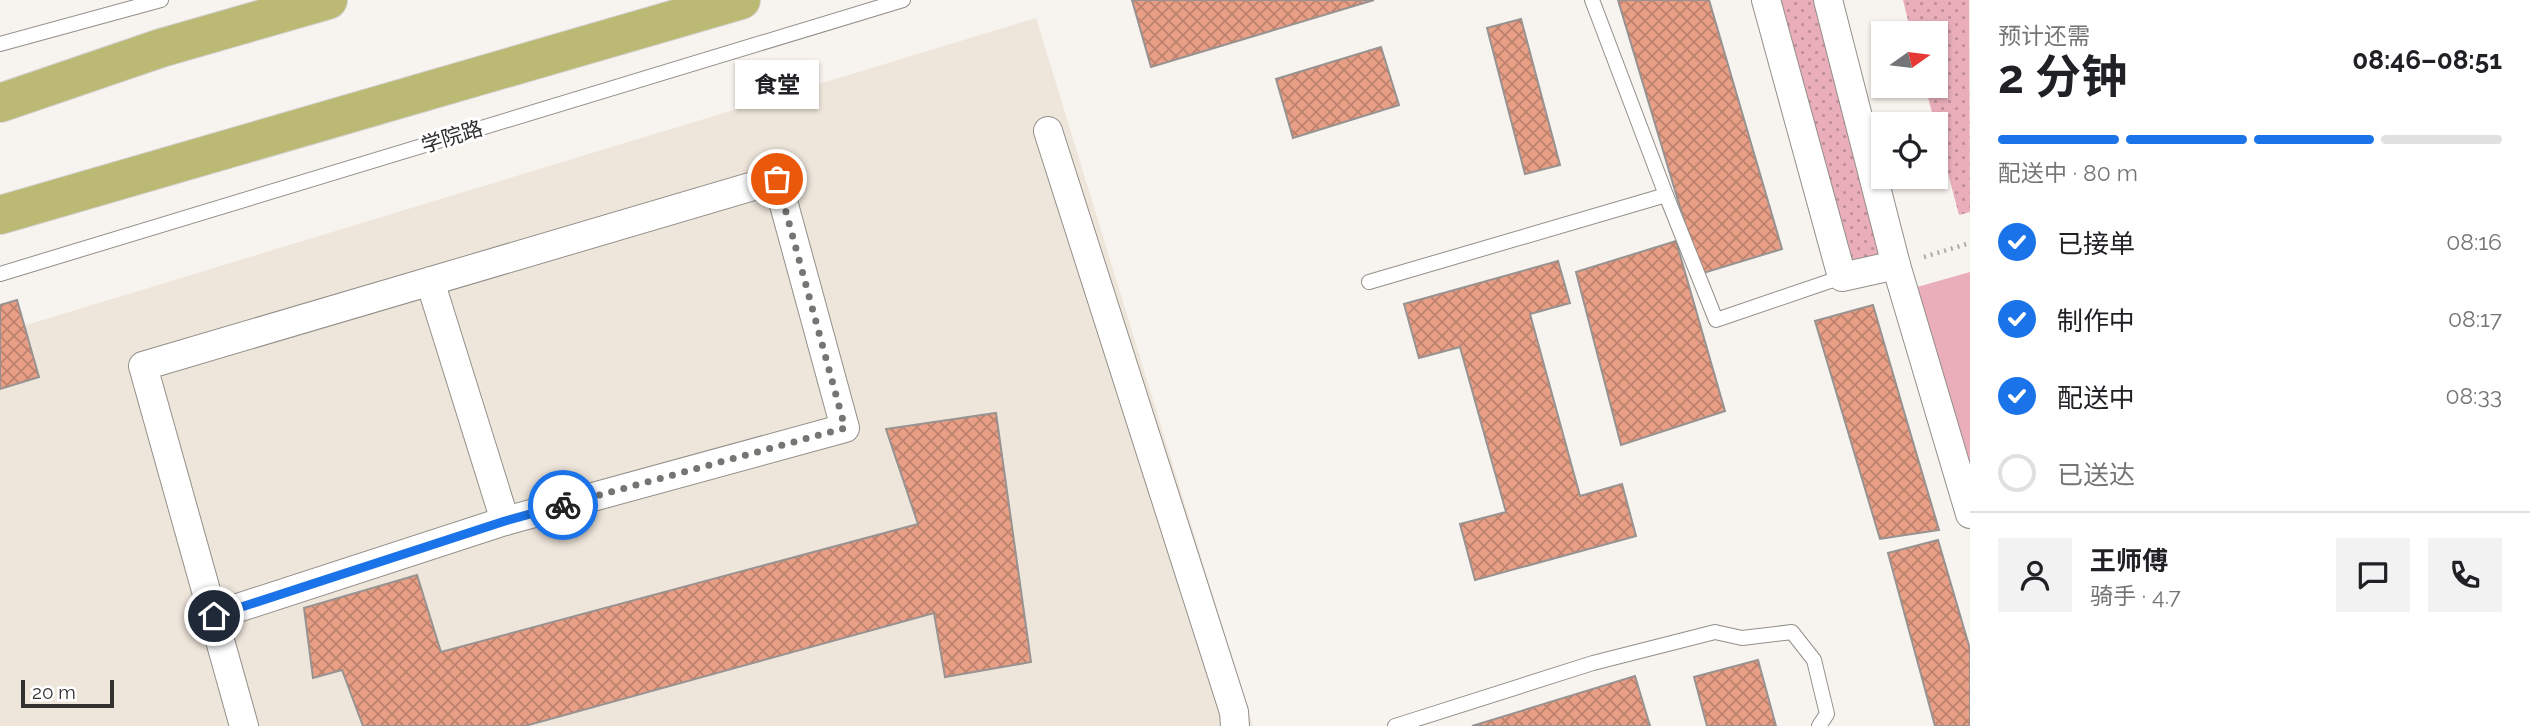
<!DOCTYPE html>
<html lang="zh">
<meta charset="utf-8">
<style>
:root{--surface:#fff;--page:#f2f2f2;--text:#202124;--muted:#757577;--line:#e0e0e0;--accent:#1a73e8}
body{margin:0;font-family:Raleway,"Noto Sans SC",sans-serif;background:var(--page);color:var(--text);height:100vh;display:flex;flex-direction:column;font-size:26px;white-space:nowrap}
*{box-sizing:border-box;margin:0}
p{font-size:23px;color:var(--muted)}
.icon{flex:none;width:38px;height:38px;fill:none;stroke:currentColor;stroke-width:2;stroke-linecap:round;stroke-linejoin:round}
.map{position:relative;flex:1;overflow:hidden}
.details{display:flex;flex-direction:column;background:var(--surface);width:560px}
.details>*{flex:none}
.needle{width:46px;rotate:76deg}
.buttons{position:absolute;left:1871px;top:21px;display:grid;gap:14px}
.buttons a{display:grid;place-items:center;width:77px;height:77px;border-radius:0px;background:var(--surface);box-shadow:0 2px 5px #0004;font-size:35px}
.scale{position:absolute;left:21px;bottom:18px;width:93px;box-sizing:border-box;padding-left:7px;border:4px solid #32312f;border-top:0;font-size:19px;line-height:24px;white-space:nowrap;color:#32312f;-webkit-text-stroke:5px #fff;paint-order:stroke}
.pin{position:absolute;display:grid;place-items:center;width:60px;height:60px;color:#fff;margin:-30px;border:4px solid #fff;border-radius:50%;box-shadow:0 2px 7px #0007}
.courier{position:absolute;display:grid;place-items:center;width:70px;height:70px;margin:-35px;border:5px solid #1a73e8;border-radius:50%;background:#fff;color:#222;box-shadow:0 2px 9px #0007}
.bubble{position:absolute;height:49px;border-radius:0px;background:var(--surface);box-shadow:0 2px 5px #0004;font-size:23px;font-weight:700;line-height:49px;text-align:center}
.overview em{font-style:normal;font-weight:700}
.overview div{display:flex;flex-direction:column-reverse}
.overview{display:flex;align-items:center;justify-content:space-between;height:119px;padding:0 28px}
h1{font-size:46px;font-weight:700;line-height:52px}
.bar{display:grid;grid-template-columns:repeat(4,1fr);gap:10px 7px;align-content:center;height:84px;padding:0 28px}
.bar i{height:9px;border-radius:5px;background:var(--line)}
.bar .current{background:var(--accent)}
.bar p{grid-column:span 4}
.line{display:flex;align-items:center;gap:18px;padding:0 28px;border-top:2px solid var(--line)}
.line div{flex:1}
.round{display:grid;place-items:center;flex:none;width:74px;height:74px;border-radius:0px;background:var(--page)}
ol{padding:0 28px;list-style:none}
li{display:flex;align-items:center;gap:21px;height:77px}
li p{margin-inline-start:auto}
li .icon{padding:7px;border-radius:50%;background:var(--accent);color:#fff;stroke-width:4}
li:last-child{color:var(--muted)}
li i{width:38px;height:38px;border:4px solid var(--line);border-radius:50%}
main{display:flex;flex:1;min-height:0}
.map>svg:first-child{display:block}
.built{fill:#efe6db}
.grass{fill:url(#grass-dots)}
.garden{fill:#e9aeb9}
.building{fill:url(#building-cross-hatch);stroke:#989290;stroke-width:2}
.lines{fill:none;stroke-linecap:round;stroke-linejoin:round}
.service-casing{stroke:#938f8a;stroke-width:16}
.minor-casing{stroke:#938f8a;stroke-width:30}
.primary-casing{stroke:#d2d2d1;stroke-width:40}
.path{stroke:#aeaba7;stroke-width:4.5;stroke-dasharray:2 5;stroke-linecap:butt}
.service{stroke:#fff;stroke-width:14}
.minor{stroke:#fff;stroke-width:28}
.primary{stroke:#bcb974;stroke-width:38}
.done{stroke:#777572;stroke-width:7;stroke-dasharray:0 12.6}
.route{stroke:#1a73e8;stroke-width:9}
.labels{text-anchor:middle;stroke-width:6;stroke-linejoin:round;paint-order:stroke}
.street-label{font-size:21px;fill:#32312f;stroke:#fff}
</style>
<main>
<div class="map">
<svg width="1970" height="726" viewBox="0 0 1970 726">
<defs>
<pattern id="grass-dots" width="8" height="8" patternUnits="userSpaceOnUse" patternTransform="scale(1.75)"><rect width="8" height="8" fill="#e9aeb9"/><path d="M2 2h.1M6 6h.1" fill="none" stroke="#bd8e97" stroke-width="1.8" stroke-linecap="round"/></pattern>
<pattern id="building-cross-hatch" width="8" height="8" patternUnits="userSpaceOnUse" patternTransform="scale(1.75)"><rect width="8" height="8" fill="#e89f86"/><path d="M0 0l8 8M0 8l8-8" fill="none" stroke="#bd826e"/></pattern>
</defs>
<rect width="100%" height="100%" fill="#f7f3ee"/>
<!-- built -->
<polygon class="built" points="1036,18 1253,726 0,726 0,333"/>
<!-- grass -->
<g class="grass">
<polygon points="1776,0 1820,0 1887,255 1843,269"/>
<polygon points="1903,0 1969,0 1970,212 1959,215 1925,86 1936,86 1936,33 1911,33"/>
</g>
<!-- garden -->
<polygon class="garden" points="1970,272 1970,484 1910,289"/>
<!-- building -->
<g class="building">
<polygon points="1132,0 1374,0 1151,67"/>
<polygon points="1618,0 1709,0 1782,249 1700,274"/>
<polygon points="1521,19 1560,165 1525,174 1487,28"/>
<polygon points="1381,47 1399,105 1293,138 1276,79"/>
<polygon points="1676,241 1725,411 1621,445 1576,272"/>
<polygon points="1558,261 1570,303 1530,314 1580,496 1622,484 1636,536 1475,580 1460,524 1506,512 1460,347 1419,358 1404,304"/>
<polygon points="17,300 39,377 0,389 0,305"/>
<polygon points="1873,305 1905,415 1939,530 1880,539 1815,321"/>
<polygon points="996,413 1031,662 945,677 934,613 525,726 363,726 342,670 313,678 304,608 417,575 441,652 918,524 886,429"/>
<polygon points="1938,540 1970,649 1970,726 1935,726 1888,553"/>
<polygon points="1758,660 1776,726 1707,726 1694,677"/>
<polygon points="1635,676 1650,726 1472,726"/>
</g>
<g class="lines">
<defs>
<g id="service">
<polyline points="1592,0 1666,195"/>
<polyline points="0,44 161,0"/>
<polyline points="0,274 903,0"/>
<polyline points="1369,282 1666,195 1716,320 1842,277"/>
<polyline points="1395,726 1593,663 1715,632 1742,638 1792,632 1814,660 1827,714 1819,726"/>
</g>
<g id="minor">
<polyline points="1766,0 1842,277 1896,265"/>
<polyline points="1828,0 1896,265 1970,514"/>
<polyline points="1048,131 1234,712 1235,726"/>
<polyline points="213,616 505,521"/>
<polyline points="244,726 143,366 777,179 845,428 505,521 430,281"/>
</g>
<g id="primary">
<polyline points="0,103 161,48 328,0"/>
<polyline points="0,215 741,0"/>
</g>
</defs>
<!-- service casing -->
<use href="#service" class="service-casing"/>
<!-- minor casing -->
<use href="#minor" class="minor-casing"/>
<!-- primary casing -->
<use href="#primary" class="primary-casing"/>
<!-- path -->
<polyline class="path" points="1924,257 1970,243"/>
<!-- service -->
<use href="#service" class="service"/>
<!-- minor -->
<use href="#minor" class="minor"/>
<!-- primary -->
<use href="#primary" class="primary"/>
</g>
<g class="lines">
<!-- done -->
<polyline class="done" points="563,505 845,428 777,179"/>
<!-- route -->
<polyline class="route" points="214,616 505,521 563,505"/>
</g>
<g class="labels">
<!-- street labels -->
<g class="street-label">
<text transform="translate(452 137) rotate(-17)" y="7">学院路</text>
</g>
</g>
</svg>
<div class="buttons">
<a><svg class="needle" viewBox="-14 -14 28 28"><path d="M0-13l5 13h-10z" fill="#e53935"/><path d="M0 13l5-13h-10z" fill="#757577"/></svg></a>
<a><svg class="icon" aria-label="locate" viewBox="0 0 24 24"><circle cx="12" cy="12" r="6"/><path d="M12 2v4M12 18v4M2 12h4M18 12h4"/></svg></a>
</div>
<div class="scale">20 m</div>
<div class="pin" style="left:777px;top:179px;background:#ea580c"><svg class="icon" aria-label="bag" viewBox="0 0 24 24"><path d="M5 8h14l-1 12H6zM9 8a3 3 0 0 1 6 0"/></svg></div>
<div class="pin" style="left:214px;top:616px;background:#1f2937"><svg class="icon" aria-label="home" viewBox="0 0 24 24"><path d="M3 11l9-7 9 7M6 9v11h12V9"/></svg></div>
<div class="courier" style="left:563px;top:505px"><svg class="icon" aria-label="bike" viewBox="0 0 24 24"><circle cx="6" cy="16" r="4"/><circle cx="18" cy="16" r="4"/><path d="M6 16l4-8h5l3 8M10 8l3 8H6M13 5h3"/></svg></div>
<div class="bubble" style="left:735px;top:60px;width:84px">食堂</div>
</div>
<section class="details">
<div class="overview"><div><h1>2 分钟</h1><p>预计还需</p></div><em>08:46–08:51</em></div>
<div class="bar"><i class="current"></i><i class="current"></i><i class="current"></i><i></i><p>配送中 · 80 m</p></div>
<ol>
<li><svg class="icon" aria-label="check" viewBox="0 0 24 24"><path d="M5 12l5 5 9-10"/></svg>已接单<p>08:16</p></li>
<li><svg class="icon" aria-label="check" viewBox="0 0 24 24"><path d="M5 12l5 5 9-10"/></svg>制作中<p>08:17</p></li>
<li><svg class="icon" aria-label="check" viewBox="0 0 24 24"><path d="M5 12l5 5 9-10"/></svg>配送中<p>08:33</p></li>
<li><i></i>已送达</li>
</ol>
<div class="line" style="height:126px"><a class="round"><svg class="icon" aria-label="person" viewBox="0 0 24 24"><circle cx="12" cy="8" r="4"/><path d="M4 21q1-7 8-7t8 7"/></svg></a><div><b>王师傅</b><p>骑手 · 4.7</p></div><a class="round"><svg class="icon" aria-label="chat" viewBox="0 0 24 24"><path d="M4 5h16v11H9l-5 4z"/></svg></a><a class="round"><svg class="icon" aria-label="phone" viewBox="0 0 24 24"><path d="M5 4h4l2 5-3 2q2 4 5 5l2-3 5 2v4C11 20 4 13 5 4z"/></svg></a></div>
</section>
</main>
